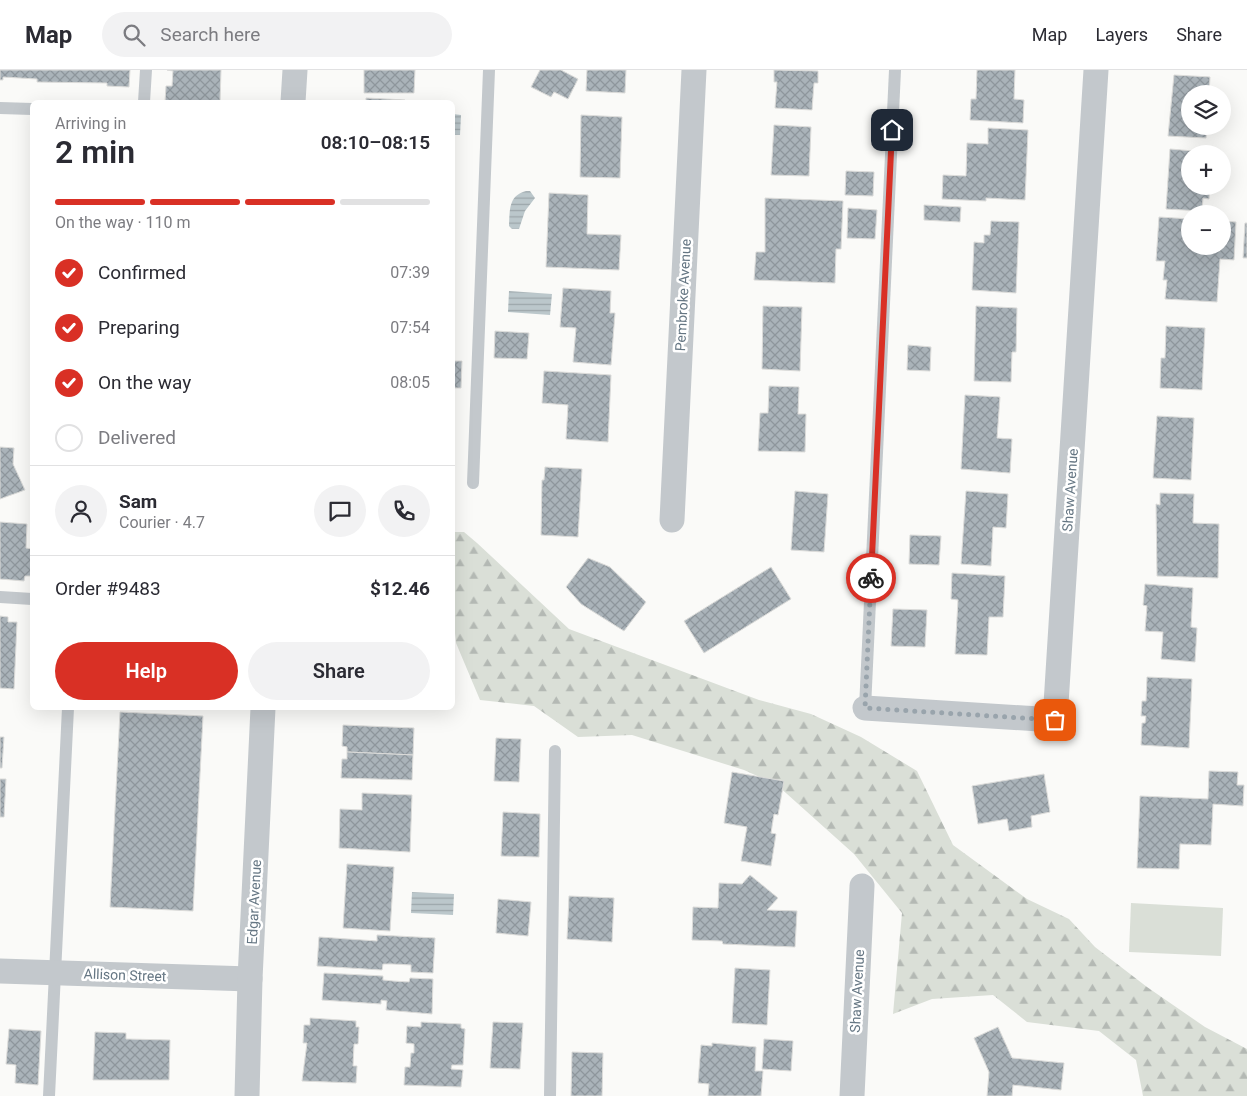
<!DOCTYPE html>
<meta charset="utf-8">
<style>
:root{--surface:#fff;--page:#f2f2f3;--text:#2b2b33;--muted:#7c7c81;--line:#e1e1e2;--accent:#d93025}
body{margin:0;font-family:Roboto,sans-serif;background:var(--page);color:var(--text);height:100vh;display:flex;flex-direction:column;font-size:19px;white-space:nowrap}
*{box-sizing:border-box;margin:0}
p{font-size:16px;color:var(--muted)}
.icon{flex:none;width:28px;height:28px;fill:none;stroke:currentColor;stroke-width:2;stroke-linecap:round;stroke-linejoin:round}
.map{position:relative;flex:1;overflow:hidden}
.panel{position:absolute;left:30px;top:30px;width:425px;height:610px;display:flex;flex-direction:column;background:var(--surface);border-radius:8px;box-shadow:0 5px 20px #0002}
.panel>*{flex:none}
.buttons{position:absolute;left:1181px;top:15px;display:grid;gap:10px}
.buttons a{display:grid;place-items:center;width:50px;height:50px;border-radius:50%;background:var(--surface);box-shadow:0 5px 20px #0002;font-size:25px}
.pin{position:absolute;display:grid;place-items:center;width:42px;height:42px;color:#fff;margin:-21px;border-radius:10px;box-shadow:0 2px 8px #0006}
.courier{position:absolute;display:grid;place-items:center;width:50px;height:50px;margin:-25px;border:4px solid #d93025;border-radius:50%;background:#fff;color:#222;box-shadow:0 1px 6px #0007}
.headline em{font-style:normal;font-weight:600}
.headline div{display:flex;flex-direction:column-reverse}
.headline{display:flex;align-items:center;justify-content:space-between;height:85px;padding:0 25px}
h1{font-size:32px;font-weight:600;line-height:38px}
.bar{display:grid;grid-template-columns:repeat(4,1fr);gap:8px 5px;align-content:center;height:60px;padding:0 25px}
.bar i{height:6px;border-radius:4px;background:var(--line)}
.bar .on{background:var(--accent)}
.bar p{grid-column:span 4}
.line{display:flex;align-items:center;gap:12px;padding:0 25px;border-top:1px solid var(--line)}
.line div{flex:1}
.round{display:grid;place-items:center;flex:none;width:52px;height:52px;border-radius:26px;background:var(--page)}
ol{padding:0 25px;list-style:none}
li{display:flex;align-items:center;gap:15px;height:55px}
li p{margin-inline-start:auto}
li .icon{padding:5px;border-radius:50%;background:var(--accent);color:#fff;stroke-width:4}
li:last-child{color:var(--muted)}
li i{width:28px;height:28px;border:2px solid var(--line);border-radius:50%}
.cta{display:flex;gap:10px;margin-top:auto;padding:10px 25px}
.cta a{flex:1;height:58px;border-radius:30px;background:var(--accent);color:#fff;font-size:20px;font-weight:600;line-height:58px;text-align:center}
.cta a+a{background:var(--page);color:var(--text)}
header{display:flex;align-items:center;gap:30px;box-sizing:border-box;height:70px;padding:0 25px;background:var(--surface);border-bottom:1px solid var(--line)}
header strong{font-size:24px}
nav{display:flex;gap:28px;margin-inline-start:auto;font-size:18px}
.search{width:350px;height:45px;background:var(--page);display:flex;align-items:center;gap:12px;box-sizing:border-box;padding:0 18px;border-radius:28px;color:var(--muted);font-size:19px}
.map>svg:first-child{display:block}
.forest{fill:url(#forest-firs)}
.park{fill:#dadfd7}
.water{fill:url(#water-rules)}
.building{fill:url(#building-cross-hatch);stroke:#dcdcda}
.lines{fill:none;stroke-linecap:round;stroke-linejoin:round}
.lane{stroke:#c3c8cc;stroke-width:12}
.street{stroke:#c3c8cc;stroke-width:25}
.done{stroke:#99a4ac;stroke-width:5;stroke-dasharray:0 9}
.route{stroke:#d93025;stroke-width:6}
.labels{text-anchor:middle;stroke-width:5;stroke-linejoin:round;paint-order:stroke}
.street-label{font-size:14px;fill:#657683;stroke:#fff}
</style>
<header>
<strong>Map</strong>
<div class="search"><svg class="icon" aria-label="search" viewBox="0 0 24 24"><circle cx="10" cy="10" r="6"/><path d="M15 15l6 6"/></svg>Search here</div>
<nav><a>Map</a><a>Layers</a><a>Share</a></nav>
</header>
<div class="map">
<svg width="1247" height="1026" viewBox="0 0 1247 1026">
<defs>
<pattern id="forest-firs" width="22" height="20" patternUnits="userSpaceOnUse" patternTransform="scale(1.25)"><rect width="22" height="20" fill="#dadfd7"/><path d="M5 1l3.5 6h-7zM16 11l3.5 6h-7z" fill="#b4b9b4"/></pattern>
<pattern id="water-rules" width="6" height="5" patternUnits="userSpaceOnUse" patternTransform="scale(1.25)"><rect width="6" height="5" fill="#bbc7cb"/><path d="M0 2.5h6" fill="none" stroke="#9ca6aa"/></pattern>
<pattern id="building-cross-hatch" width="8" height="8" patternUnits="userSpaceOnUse" patternTransform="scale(1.25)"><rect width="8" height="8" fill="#aab3b9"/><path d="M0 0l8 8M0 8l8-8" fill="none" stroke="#8e969c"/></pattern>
</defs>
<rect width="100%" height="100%" fill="#fafaf8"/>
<!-- forest -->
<polygon class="forest" points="452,462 464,462 477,473 569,559 759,630 811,644 861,667 917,701 953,775 1027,829 1069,849 1095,877 1147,917 1205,957 1247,979 1247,1026 1143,1026 1136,990 1099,961 1027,952 993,925 932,929 893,944 902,843 854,784 777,715 744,700 632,665 578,667 534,636 480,630 456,573 452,534"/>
<!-- park -->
<polygon class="park" points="1131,833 1223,838 1221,886 1129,882"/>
<!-- water -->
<g class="water">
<polygon points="453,44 461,45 460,65 453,65"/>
<path d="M526,121H530L535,128L525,141L519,159H512L509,156C510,140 508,126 526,121Z"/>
<polygon points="509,221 552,224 550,245 508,242"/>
<polygon points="412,822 454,824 453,845 411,843"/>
</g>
<!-- building -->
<g class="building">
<polygon points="0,0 130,0 129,17 107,16 107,13 37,12 37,9 3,7 3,10 0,10"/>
<polygon points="167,0 221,0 220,32 165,32 166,16 172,16 173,1"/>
<polygon points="364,0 415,0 414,23 364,23"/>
<polygon points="540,0 561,0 578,9 568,29 554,22 551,27 531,17"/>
<polygon points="587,0 626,0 625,23 586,21"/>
<polygon points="774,0 818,1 818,13 814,13 812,40 775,38 777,12 774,12"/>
<polygon points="977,0 1015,0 1014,29 1024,30 1023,53 970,50 971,29 976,29"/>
<polygon points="1174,5 1210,7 1209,24 1190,24 1190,56 1207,56 1206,68 1168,66"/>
<polygon points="366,28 405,30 405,32 366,32"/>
<polygon points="581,45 622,47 620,108 580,107"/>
<polygon points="774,55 811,57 809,106 771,105"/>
<polygon points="988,58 1028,60 1025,130 986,128 986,131 942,129 943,105 966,106 967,73 988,74"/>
<polygon points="1170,79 1205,82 1205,84 1190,84 1190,116 1210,116 1209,129 1203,128 1202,141 1166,139"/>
<polygon points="846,101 874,102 873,126 845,125"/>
<polygon points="549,123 588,125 587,164 621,165 619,200 546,197"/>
<polygon points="765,128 843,131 841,179 836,179 835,213 754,210 756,182 765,182"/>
<polygon points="924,135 961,137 960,152 924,150"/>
<polygon points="848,138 877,140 875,169 847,168"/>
<polygon points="1159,147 1190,149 1190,176 1222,176 1222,151 1236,152 1234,190 1220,189 1217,232 1165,229 1167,210 1163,210 1165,191 1156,191"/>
<polygon points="991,151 1019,152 1016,223 972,220 974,172 984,173 984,165 990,165"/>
<polygon points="1245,153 1247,153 1247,188 1243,188"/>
<polygon points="563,218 611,221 610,243 615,243 611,295 573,292 576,258 560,257"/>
<polygon points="763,236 802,237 800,301 762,299"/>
<polygon points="976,236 1017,238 1016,282 1012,282 1011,312 974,311"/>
<polygon points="1166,256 1205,258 1202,320 1160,318 1161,288 1165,288"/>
<polygon points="495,261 529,263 527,289 494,288"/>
<polygon points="908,275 931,277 930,301 907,300"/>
<polygon points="452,291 462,291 461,318 452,318"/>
<polygon points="544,301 611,305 608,372 566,369 568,335 542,333"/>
<polygon points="769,316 799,317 798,344 806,344 805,382 758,381 760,343 768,343"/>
<polygon points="965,325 1000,327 997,368 1012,369 1010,403 961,399"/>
<polygon points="1157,346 1194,348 1191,410 1153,408"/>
<polygon points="0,377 14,378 13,394 25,420 0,429"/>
<polygon points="545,397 582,399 578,467 541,465 542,410 544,410"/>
<polygon points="795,421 828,424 824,482 791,480"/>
<polygon points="966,421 1008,424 1006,458 993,457 991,496 961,494"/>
<polygon points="1160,423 1194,424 1193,453 1219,454 1218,508 1157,506 1156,434 1160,435"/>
<polygon points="0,452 27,454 26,478 32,479 32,506 25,506 24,511 0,509"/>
<polygon points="910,465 941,466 939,495 909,494"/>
<polygon points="588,488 610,497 646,532 624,561 581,534 566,517"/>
<polygon points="771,497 791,529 704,583 684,551"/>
<polygon points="952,503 1005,506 1003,547 989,547 987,585 955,584 958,530 951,529"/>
<polygon points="1145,514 1193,518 1191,557 1197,558 1195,592 1161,589 1163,562 1145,561 1147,536 1143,535"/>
<polygon points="893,539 927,540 925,577 891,576"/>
<polygon points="0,546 8,547 8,552 17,552 14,619 0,618"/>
<polygon points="1147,607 1192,609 1189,678 1141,675 1142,653 1145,653 1146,646 1141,646 1142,631 1146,631"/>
<polygon points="120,642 203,646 193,841 110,837"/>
<polygon points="343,655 414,658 413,685 347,682 347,677 342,676"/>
<polygon points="0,667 4,667 2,698 0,698"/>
<polygon points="496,668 521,669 519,712 494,711"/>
<polygon points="347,682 413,685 412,710 341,708 342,689 347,689"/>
<polygon points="1209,701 1238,702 1237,715 1244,715 1243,736 1213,734 1211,775 1180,774 1179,799 1137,798 1140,726 1208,729"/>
<polygon points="732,702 784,711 778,745 774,744 771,763 776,764 771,796 741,791 747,757 724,753"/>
<polygon points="1044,704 1050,742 1031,746 1032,757 1009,761 1007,749 978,754 972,716"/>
<polygon points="0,709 6,709 4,747 0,747"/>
<polygon points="362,723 412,725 410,782 339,778 340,739 362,740"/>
<polygon points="503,742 540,744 539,787 501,786"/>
<polygon points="347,794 394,797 390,861 343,858"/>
<polygon points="750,805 778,828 767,840 797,841 795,877 723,874 722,871 692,870 693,837 718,838 719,813 742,814"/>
<polygon points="569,826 614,828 612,872 567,869"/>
<polygon points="498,829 531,832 528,866 496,863"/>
<polygon points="377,865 435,868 433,903 411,902 411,895 393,894 383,894 382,900 317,896 319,867 377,871"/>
<polygon points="735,898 770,900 767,955 732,953"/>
<polygon points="324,903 383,906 383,910 393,911 409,912 410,908 433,909 432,944 386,940 387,931 381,930 381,934 322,930"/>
<polygon points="310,948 356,951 356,957 359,957 358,974 354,974 353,996 357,996 356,1013 302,1011 307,973 303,973 304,955 310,955"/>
<polygon points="421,952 461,954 461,958 465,959 463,995 452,995 451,999 463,1000 461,1017 404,1015 405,997 410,997 411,983 414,983 414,974 406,973 407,956 421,957"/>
<polygon points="493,952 523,953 520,999 490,998"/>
<polygon points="998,957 1012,988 1064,993 1061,1020 1013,1015 1012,1026 987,1026 989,1002 974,968"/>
<polygon points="9,959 41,961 38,1015 15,1013 16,995 6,994"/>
<polygon points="95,962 126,963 126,969 170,970 169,1010 93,1010"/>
<polygon points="764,969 793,971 791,1001 762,999"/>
<polygon points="712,973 756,977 755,1001 763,1001 761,1026 708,1026 709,1014 698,1013 701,975 712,976"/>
<polygon points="572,982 603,983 602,1026 571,1026"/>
</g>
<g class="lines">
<!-- lane -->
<g class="lane">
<polyline points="144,32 146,0"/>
<polyline points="0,38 32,39"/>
<polyline points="473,413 489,0"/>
<polyline points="0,527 32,529"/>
<polyline points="865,638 895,0"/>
<polyline points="49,1026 68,638"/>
<polyline points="550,1026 555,681"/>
</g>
<!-- street -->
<g class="street">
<polyline points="293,32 295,0"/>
<polyline points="672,450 694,0"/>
<polyline points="865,638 1055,650 1096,0"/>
<polyline points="0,901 250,909"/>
<polyline points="247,1026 250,909 263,638"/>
<polyline points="852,1026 862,816"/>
</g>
</g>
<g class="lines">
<!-- done -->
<polyline class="done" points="871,508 865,638 1055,650"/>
<!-- route -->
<polyline class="route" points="871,508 892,60"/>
</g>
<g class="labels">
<!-- street labels -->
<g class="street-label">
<text transform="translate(683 225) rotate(-87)" y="5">Pembroke Avenue</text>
<text transform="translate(1070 420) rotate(-86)" y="5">Shaw Avenue</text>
<text transform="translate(254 832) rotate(-87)" y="5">Edgar Avenue</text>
<text transform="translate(125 905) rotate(2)" y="5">Allison Street</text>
<text transform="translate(857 921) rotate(-87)" y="5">Shaw Avenue</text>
</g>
</g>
</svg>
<div class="buttons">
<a><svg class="icon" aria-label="layers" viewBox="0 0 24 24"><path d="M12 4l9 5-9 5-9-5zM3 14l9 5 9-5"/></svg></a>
<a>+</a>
<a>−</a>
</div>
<div class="pin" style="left:1055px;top:650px;background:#ea580c"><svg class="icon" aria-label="bag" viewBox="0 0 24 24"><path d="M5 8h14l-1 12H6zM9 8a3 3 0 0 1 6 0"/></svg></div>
<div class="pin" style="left:892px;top:60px;background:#1f2937"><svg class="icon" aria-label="home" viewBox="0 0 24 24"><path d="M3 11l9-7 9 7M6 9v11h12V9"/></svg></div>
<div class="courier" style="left:871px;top:508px"><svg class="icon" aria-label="bike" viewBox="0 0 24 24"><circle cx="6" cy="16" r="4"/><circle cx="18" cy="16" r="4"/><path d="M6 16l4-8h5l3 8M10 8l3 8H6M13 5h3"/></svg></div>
<section class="panel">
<div class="headline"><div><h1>2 min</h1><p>Arriving in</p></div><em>08:10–08:15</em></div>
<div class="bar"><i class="on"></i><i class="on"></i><i class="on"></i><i></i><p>On the way · 110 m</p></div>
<ol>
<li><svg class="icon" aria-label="check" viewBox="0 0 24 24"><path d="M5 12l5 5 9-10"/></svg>Confirmed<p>07:39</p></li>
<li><svg class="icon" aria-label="check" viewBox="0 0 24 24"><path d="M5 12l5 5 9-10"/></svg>Preparing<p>07:54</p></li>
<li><svg class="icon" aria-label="check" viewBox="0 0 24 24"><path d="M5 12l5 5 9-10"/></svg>On the way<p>08:05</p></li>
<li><i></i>Delivered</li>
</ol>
<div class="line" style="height:90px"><a class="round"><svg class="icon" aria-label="person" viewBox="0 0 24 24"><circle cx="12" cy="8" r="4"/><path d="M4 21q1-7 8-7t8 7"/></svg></a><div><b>Sam</b><p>Courier · 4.7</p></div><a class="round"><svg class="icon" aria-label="chat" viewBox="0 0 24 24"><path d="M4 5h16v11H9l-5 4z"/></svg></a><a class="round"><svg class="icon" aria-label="phone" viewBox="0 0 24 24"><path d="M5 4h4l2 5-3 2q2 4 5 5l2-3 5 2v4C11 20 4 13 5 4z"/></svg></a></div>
<div class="line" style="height:65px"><div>Order #9483</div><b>$12.46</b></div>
<div class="cta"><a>Help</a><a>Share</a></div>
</section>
</div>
